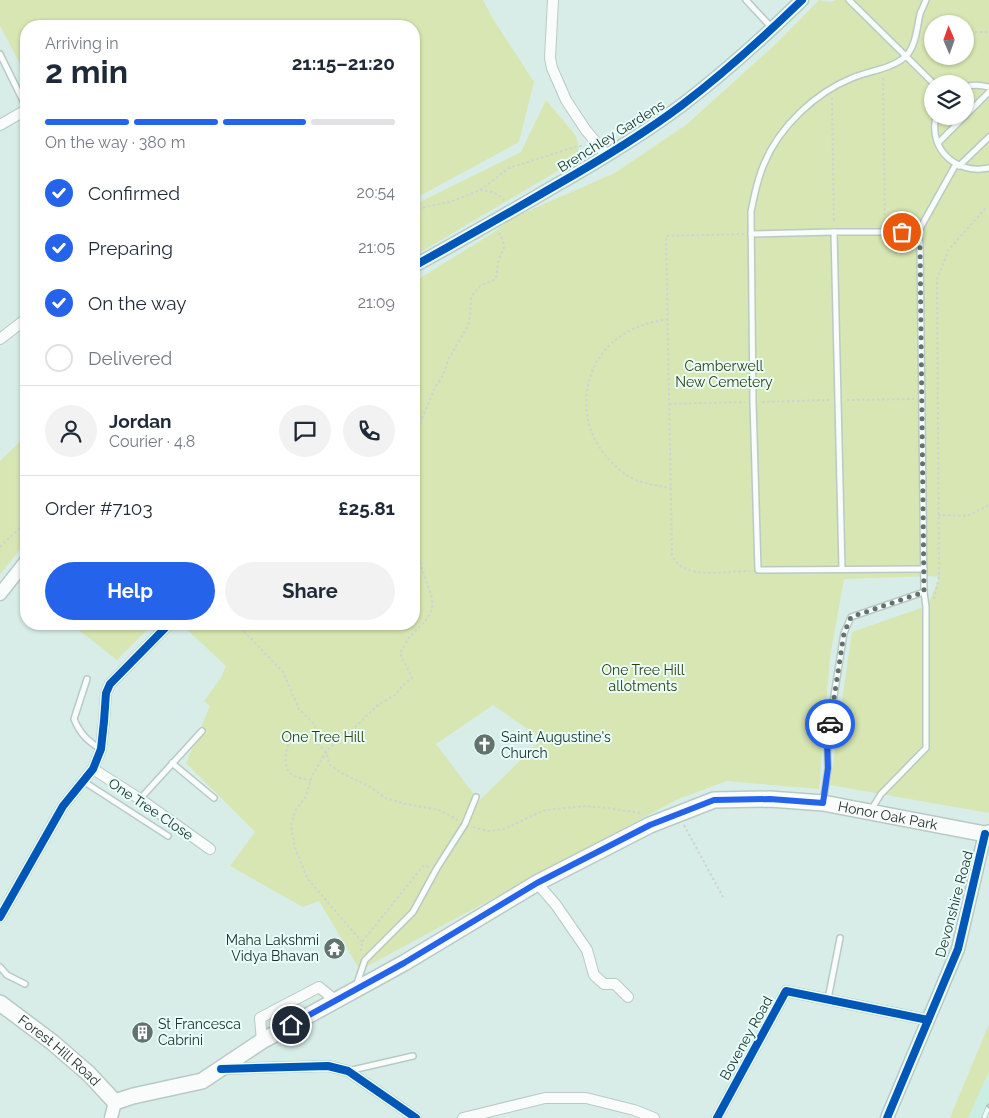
<!DOCTYPE html>
<meta charset="utf-8">
<style>
:root{--surface:#fff;--page:#f2f2f3;--text:#1f2937;--muted:#747a83;--line:#e0e1e3;--accent:#2563eb}
body{margin:0;font-family:Raleway,sans-serif;background:var(--page);color:var(--text);height:100vh;display:flex;flex-direction:column;font-size:19px;white-space:nowrap}
*{box-sizing:border-box;margin:0}
p{font-size:16px;color:var(--muted)}
.icon{flex:none;width:28px;height:28px;fill:none;stroke:currentColor;stroke-width:2;stroke-linecap:round;stroke-linejoin:round}
.map{position:relative;flex:1;overflow:hidden}
.details{position:absolute;left:20px;top:20px;width:400px;height:610px;display:flex;flex-direction:column;background:var(--surface);border-radius:20px;box-shadow:0 1px 4px #0004}
.details>*{flex:none}
.needle{width:32px;rotate:358deg}
.buttons{position:absolute;left:924px;top:15px;display:grid;gap:10px}
.buttons a{display:grid;place-items:center;width:50px;height:50px;border-radius:50%;background:var(--surface);box-shadow:0 1px 4px #0004;font-size:25px}
.pin{position:absolute;display:grid;place-items:center;width:42px;height:42px;color:#fff;margin:-21px;border:2px solid #fff;border-radius:50%;box-shadow:0 1px 5px #0007}
.courier{position:absolute;display:grid;place-items:center;width:50px;height:50px;margin:-25px;border:4px solid #2563eb;border-radius:50%;background:#fff;color:#222;box-shadow:0 1px 6px #0007}
.summary em{font-style:normal;font-weight:700}
.summary div{display:flex;flex-direction:column-reverse}
.summary{display:flex;align-items:center;justify-content:space-between;height:85px;padding:0 25px}
h1{font-size:32px;font-weight:700;line-height:38px}
.bar{display:grid;grid-template-columns:repeat(4,1fr);gap:8px 5px;align-content:center;height:60px;padding:0 25px}
.bar i{height:6px;border-radius:4px;background:var(--line)}
.bar .active{background:var(--accent)}
.bar p{grid-column:span 4}
.line{display:flex;align-items:center;gap:12px;padding:0 25px;border-top:1px solid var(--line)}
.line div{flex:1}
.round{display:grid;place-items:center;flex:none;width:52px;height:52px;border-radius:26px;background:var(--page)}
ol{padding:0 25px;list-style:none}
li{display:flex;align-items:center;gap:15px;height:55px}
li p{margin-inline-start:auto}
li .icon{padding:5px;border-radius:50%;background:var(--accent);color:#fff;stroke-width:4}
li:last-child{color:var(--muted)}
li i{width:28px;height:28px;border:2px solid var(--line);border-radius:50%}
.action{display:flex;gap:10px;margin-top:auto;padding:10px 25px}
.action a{flex:1;height:58px;border-radius:30px;background:var(--accent);color:#fff;font-size:20px;font-weight:700;line-height:58px;text-align:center}
.action a+a{background:var(--page);color:var(--text)}
.map>svg:first-child{display:block}
.built{fill:#cbeee4}
.green{fill:#d7e6b2;fill-rule:evenodd}
.lines{fill:none;stroke-linecap:round;stroke-linejoin:round}
.service-casing{stroke:#b9cac5;stroke-width:8}
.minor-casing{stroke:#b9cac5;stroke-width:12}
.tertiary-casing{stroke:#b9cac5;stroke-width:15}
.secondary-casing{stroke:#b9cac5;stroke-width:18}
.path{stroke:#cfd4d3;stroke-width:2;stroke-dasharray:2.5 2.5;stroke-linecap:butt}
.service{stroke:#f9fcfb;stroke-width:5}
.minor{stroke:#f9fcfb;stroke-width:10}
.tertiary{stroke:#f9fcfb;stroke-width:12}
.secondary{stroke:#f9fcfb;stroke-width:15}
.rail-casing{stroke:#bdc2c1;stroke-width:5.5}
.rail{stroke:#e8fff9;stroke-width:4;stroke-dasharray:11;stroke-linecap:butt}
.cycleway-casing{stroke:#e8fff9;stroke-width:11}
.cycleway{stroke:#0057b8;stroke-width:8}
.done{stroke:#62726d;stroke-width:5;stroke-dasharray:0 9}
.route{stroke:#2563eb;stroke-width:6}
.labels{text-anchor:middle;stroke-width:4;stroke-linejoin:round;paint-order:stroke}
.street-label{font-size:14px;fill:#22302c;stroke:#e8fff9}
.park-label{font-size:14px;fill:#35390f;stroke:#e8fff9}
.poi-label{font-size:14px;fill:#22302c;stroke:#e8fff9;text-anchor:start}
</style>
<div class="map">
<svg width="989" height="1118" viewBox="0 0 989 1118">
<rect width="100%" height="100%" fill="#d8ede7"/>
<!-- built -->
<polygon class="built" points="989,1071 989,1118 968,1118"/>
<!-- green -->
<g class="green">
<polygon points="0,0 483,0 493,19 534,82 519,142 414,199 414,26 26,26 26,75 0,26"/>
<path d="M819,0C826,1 828,4 836,0H989V813L830,785L852,632L927,606L940,577L930,576L844,579L830,657L819,789L727,781L678,799L360,970L319,901L303,907L230,866L255,832L186,763L210,706L204,701L221,678L226,666L181,624H414V282L493,233L512,218L615,173L686,125L777,43ZM932,24H965V56H932ZM932,84H965V116H932ZM493,705L542,739L479,801L436,744Z"/>
<polygon points="546,100 576,136 581,157 414,256 414,205 521,152"/>
<polygon points="26,436 26,542 0,574 0,461"/>
<polygon points="71,624 153,624 117,660"/>
<polygon points="989,1024 989,1071 968,1118 950,1118"/>
</g>
<g class="lines">
<defs>
<g id="service">
<polyline points="746,0 772,28"/>
<polyline points="849,0 934,84"/>
<polyline points="0,54 26,107"/>
<path d="M965,87C973,84 981,85 989,87"/>
<path d="M936,116C928,150 957,175 989,168"/>
<polyline points="965,116 989,92"/>
<polyline points="938,143 965,116"/>
<polyline points="959,166 989,137"/>
<polyline points="834,232 842,569"/>
<polyline points="751,234 834,232 918,232"/>
<path d="M924,569L758,570L753,402L751,212C754,196 757,180 764,164C779,127 815,93 852,78C869,71 891,69 905,57C916,47 917,27 920,14C922,9 924,5 926,0"/>
<path d="M87,679L74,719C80,734 87,740 100,749"/>
<polyline points="172,763 214,798"/>
<polyline points="83,781 168,836"/>
<polyline points="140,799 202,731"/>
<polyline points="823,803 828,769 827,740 844,633 851,617 924,592"/>
<polyline points="871,810 881,794 926,748 926,607 924,592 920,244 918,232 956,164"/>
<polyline points="0,967 7,975 25,984"/>
<polyline points="356,986 365,960 413,912 437,868 465,824 476,797"/>
<polyline points="828,999 840,938"/>
<polyline points="348,1071 413,1056"/>
</g>
<g id="minor">
<polyline points="553,0 550,58 552,68 566,100 585,129 607,156"/>
<polyline points="0,125 26,110"/>
<polyline points="0,339 26,319"/>
<polyline points="93,769 140,799 210,849"/>
<polyline points="537,883 556,905 587,950 594,975 604,984 615,984 628,997"/>
<polyline points="0,917 63,806 93,769 101,749 104,721 106,693 110,684 169,624"/>
<polyline points="262,1041 260,1018 319,987 336,1001"/>
<polyline points="223,1069 328,1066 348,1071 416,1118"/>
<polyline points="463,1118 545,1098 586,1098 634,1110 654,1118"/>
<polyline points="717,1118 786,991 928,1020"/>
</g>
<g id="tertiary">
<path d="M414,266C461,240 507,214 553,187C597,162 641,136 682,105C724,73 764,37 802,0"/>
<polyline points="0,594 26,561"/>
<polyline points="111,1118 115,1102"/>
<polyline points="887,1118 958,949 985,834"/>
</g>
<g id="secondary">
<path id="s1" d="M0,1003L52,1042L89,1074L115,1102L133,1096L202,1081L262,1041L404,963L537,883L650,825L714,800L770,799L823,803L985,834L989,833"/>
</g>
</defs>
<!-- service casing -->
<use href="#service" class="service-casing"/>
<!-- minor casing -->
<use href="#minor" class="minor-casing"/>
<!-- tertiary casing -->
<use href="#tertiary" class="tertiary-casing"/>
<!-- secondary casing -->
<use href="#secondary" class="secondary-casing"/>
<!-- path -->
<g class="path">
<polyline points="965,32 989,32"/>
<polyline points="925,33 932,33"/>
<polyline points="883,78 885,223"/>
<polyline points="832,98 834,223"/>
<path d="M480,190C489,191 497,192 504,200"/>
<polyline points="414,212 421,208 450,202 480,190 509,168 578,146 583,146"/>
<path d="M744,234L666,236L672,555C675,560 677,564 682,567C699,577 730,571 749,571"/>
<path d="M668,319C651,322 635,326 621,336C580,363 575,422 607,457C616,468 628,478 641,482C651,485 661,486 671,488"/>
<polyline points="847,400 914,399"/>
<polyline points="762,402 829,400"/>
<polyline points="669,404 745,402"/>
<polyline points="414,442 416,432 435,388 443,375 449,358 468,326 470,316 471,299 473,294 481,285 494,280 496,277 499,259 504,248 503,241 499,233"/>
<polyline points="938,515 967,516 989,505"/>
<polyline points="0,547 26,522"/>
<polyline points="934,599 939,577 937,279 949,249 986,208"/>
<polyline points="237,624 283,672 299,709 315,725 316,739"/>
<path d="M311,780C304,779 297,778 291,774C282,766 285,747 292,739L309,740L317,743L326,752L330,765L340,772L372,788L385,798L406,804L439,810L458,820"/>
<polyline points="684,825 723,897"/>
<polyline points="473,827 488,831 504,829 545,810 585,806 608,808 640,813 641,815"/>
<path d="M362,942L307,878L295,848L291,826L295,811L306,796L312,776L328,749L354,728L379,704L395,695L402,686L412,678L400,653C403,648 405,643 408,639C420,624 435,618 432,598L414,545"/>
<polyline points="361,951 362,942 423,866 429,867"/>
</g>
<!-- service -->
<use href="#service" class="service"/>
<!-- minor -->
<use href="#minor" class="minor"/>
<!-- tertiary -->
<use href="#tertiary" class="tertiary"/>
<!-- secondary -->
<use href="#secondary" class="secondary"/>
<defs>
<polyline id="rail" points="984,1118 989,1106"/>
</defs>
<!-- rail casing -->
<use href="#rail" class="rail-casing"/>
<!-- rail -->
<use href="#rail" class="rail"/>
<defs>
<g id="cycleway">
<path d="M414,266C461,240 507,214 553,187C597,162 641,136 682,105C724,73 764,37 802,0"/>
<polyline points="0,917 63,806 93,769 101,749 104,721 106,693 110,684 169,624"/>
<polyline points="221,1069 328,1066 348,1071 416,1118"/>
<polyline points="717,1118 786,991 928,1020"/>
<polyline points="887,1118 958,949 985,834"/>
</g>
</defs>
<!-- cycleway casing -->
<use href="#cycleway" class="cycleway-casing"/>
<!-- cycleway -->
<use href="#cycleway" class="cycleway"/>
</g>
<g class="lines">
<!-- done -->
<polyline class="done" points="830,724 844,633 851,617 924,592 920,244 918,232 902,232"/>
<!-- route -->
<polyline class="route" points="291,1025 404,963 537,883 650,825 714,800 770,799 823,803 828,768 827,740 830,724"/>
</g>
<!-- icons -->
<defs>
<symbol id="church-disc" viewBox="-11 -11 22 22"><circle r="9.5" fill="#62726d" stroke="#e8fff9"/><path d="M-1.2-6h2.4v3.5h3.3v2.4h-3.3V6h-2.4V-.1h-3.3v-2.4h3.3Z" fill="#fff"/></symbol>
<symbol id="temple-disc" viewBox="-11 -11 22 22"><circle r="9.5" fill="#62726d" stroke="#e8fff9"/><path d="M0-6L5-2H3V0L6.5 2.5H4V6H1.5V3h-3V6H-4V2.5H-6.5L-3 0V-2H-5Z" fill="#fff"/></symbol>
<symbol id="building-disc" viewBox="-11 -11 22 22"><circle r="9.5" fill="#62726d" stroke="#e8fff9"/><path d="M-4-6H4V6H1V3H-1V6H-4ZM-2.5-4.3h1.7v1.8h-1.7ZM.8-4.3h1.7v1.8H.8ZM-2.5-1h1.7V.8h-1.7ZM.8-1h1.7V.8H.8Z" fill="#fff"/></symbol>
</defs>
<g fill-rule="evenodd">
<use href="#church-disc" x="472" y="732" width="25" height="25"/>
<use href="#temple-disc" x="322" y="936" width="25" height="25"/>
<use href="#building-disc" x="130" y="1020" width="25" height="25"/>
</g>
<g class="labels">
<!-- street labels -->
<g class="street-label">
<text transform="translate(611 136) rotate(-32)" y="5">Brenchley Gardens</text>
<text transform="translate(151 809) rotate(34)" y="5">One Tree Close</text>
<text dy="5" stroke="none"><textPath href="#s1" startOffset="1002">Honor Oak Park</textPath></text>
<text transform="translate(954 904) rotate(-75)" y="5">Devonshire Road</text>
<text transform="translate(746 1038) rotate(-61)" y="5">Boveney Road</text>
<text dy="5" stroke="none"><textPath href="#s1" startOffset="76">Forest Hill Road</textPath></text>
</g>
<!-- park labels -->
<g class="park-label">
<text x="724" y="371">Camberwell<tspan x="724" dy="16">New Cemetery</tspan></text>
<text x="643" y="675">One Tree Hill<tspan x="643" dy="16">allotments</tspan></text>
<text x="323" y="742">One Tree Hill</text>
</g>
<!-- poi labels -->
<g class="poi-label">
<text x="501" y="742">Saint Augustine's<tspan x="501" dy="16">Church</tspan></text>
<text x="319" y="945" text-anchor="end">Maha Lakshmi<tspan x="319" dy="16">Vidya Bhavan</tspan></text>
<text x="158" y="1029">St Francesca<tspan x="158" dy="16">Cabrini</tspan></text>
</g>
</g>
</svg>
<div class="buttons">
<a><svg class="needle" viewBox="-14 -14 28 28"><path d="M0-13l5 13h-10z" fill="#e53935"/><path d="M0 13l5-13h-10z" fill="#747a83"/></svg></a>
<a><svg class="icon" aria-label="layers" viewBox="0 0 24 24"><path d="M12 4l9 5-9 5-9-5zM3 14l9 5 9-5"/></svg></a>
</div>
<div class="pin" style="left:902px;top:232px;background:#ea580c"><svg class="icon" aria-label="bag" viewBox="0 0 24 24"><path d="M5 8h14l-1 12H6zM9 8a3 3 0 0 1 6 0"/></svg></div>
<div class="pin" style="left:291px;top:1025px;background:#1f2937"><svg class="icon" aria-label="home" viewBox="0 0 24 24"><path d="M3 11l9-7 9 7M6 9v11h12V9"/></svg></div>
<div class="courier" style="left:830px;top:724px"><svg class="icon" aria-label="car" viewBox="0 0 24 24"><path d="M5 17H2v-5l4-1 3-4h7l3 4 3 1v5h-3M9 17h6M6 11h13"/><circle cx="7" cy="17" r="2"/><circle cx="17" cy="17" r="2"/></svg></div>
<section class="details">
<div class="summary"><div><h1>2 min</h1><p>Arriving in</p></div><em>21:15–21:20</em></div>
<div class="bar"><i class="active"></i><i class="active"></i><i class="active"></i><i></i><p>On the way · 380 m</p></div>
<ol>
<li><svg class="icon" aria-label="check" viewBox="0 0 24 24"><path d="M5 12l5 5 9-10"/></svg>Confirmed<p>20:54</p></li>
<li><svg class="icon" aria-label="check" viewBox="0 0 24 24"><path d="M5 12l5 5 9-10"/></svg>Preparing<p>21:05</p></li>
<li><svg class="icon" aria-label="check" viewBox="0 0 24 24"><path d="M5 12l5 5 9-10"/></svg>On the way<p>21:09</p></li>
<li><i></i>Delivered</li>
</ol>
<div class="line" style="height:90px"><a class="round"><svg class="icon" aria-label="person" viewBox="0 0 24 24"><circle cx="12" cy="8" r="4"/><path d="M4 21q1-7 8-7t8 7"/></svg></a><div><b>Jordan</b><p>Courier · 4.8</p></div><a class="round"><svg class="icon" aria-label="chat" viewBox="0 0 24 24"><path d="M4 5h16v11H9l-5 4z"/></svg></a><a class="round"><svg class="icon" aria-label="phone" viewBox="0 0 24 24"><path d="M5 4h4l2 5-3 2q2 4 5 5l2-3 5 2v4C11 20 4 13 5 4z"/></svg></a></div>
<div class="line" style="height:65px"><div>Order #7103</div><b>£25.81</b></div>
<div class="action"><a>Help</a><a>Share</a></div>
</section>
</div>
